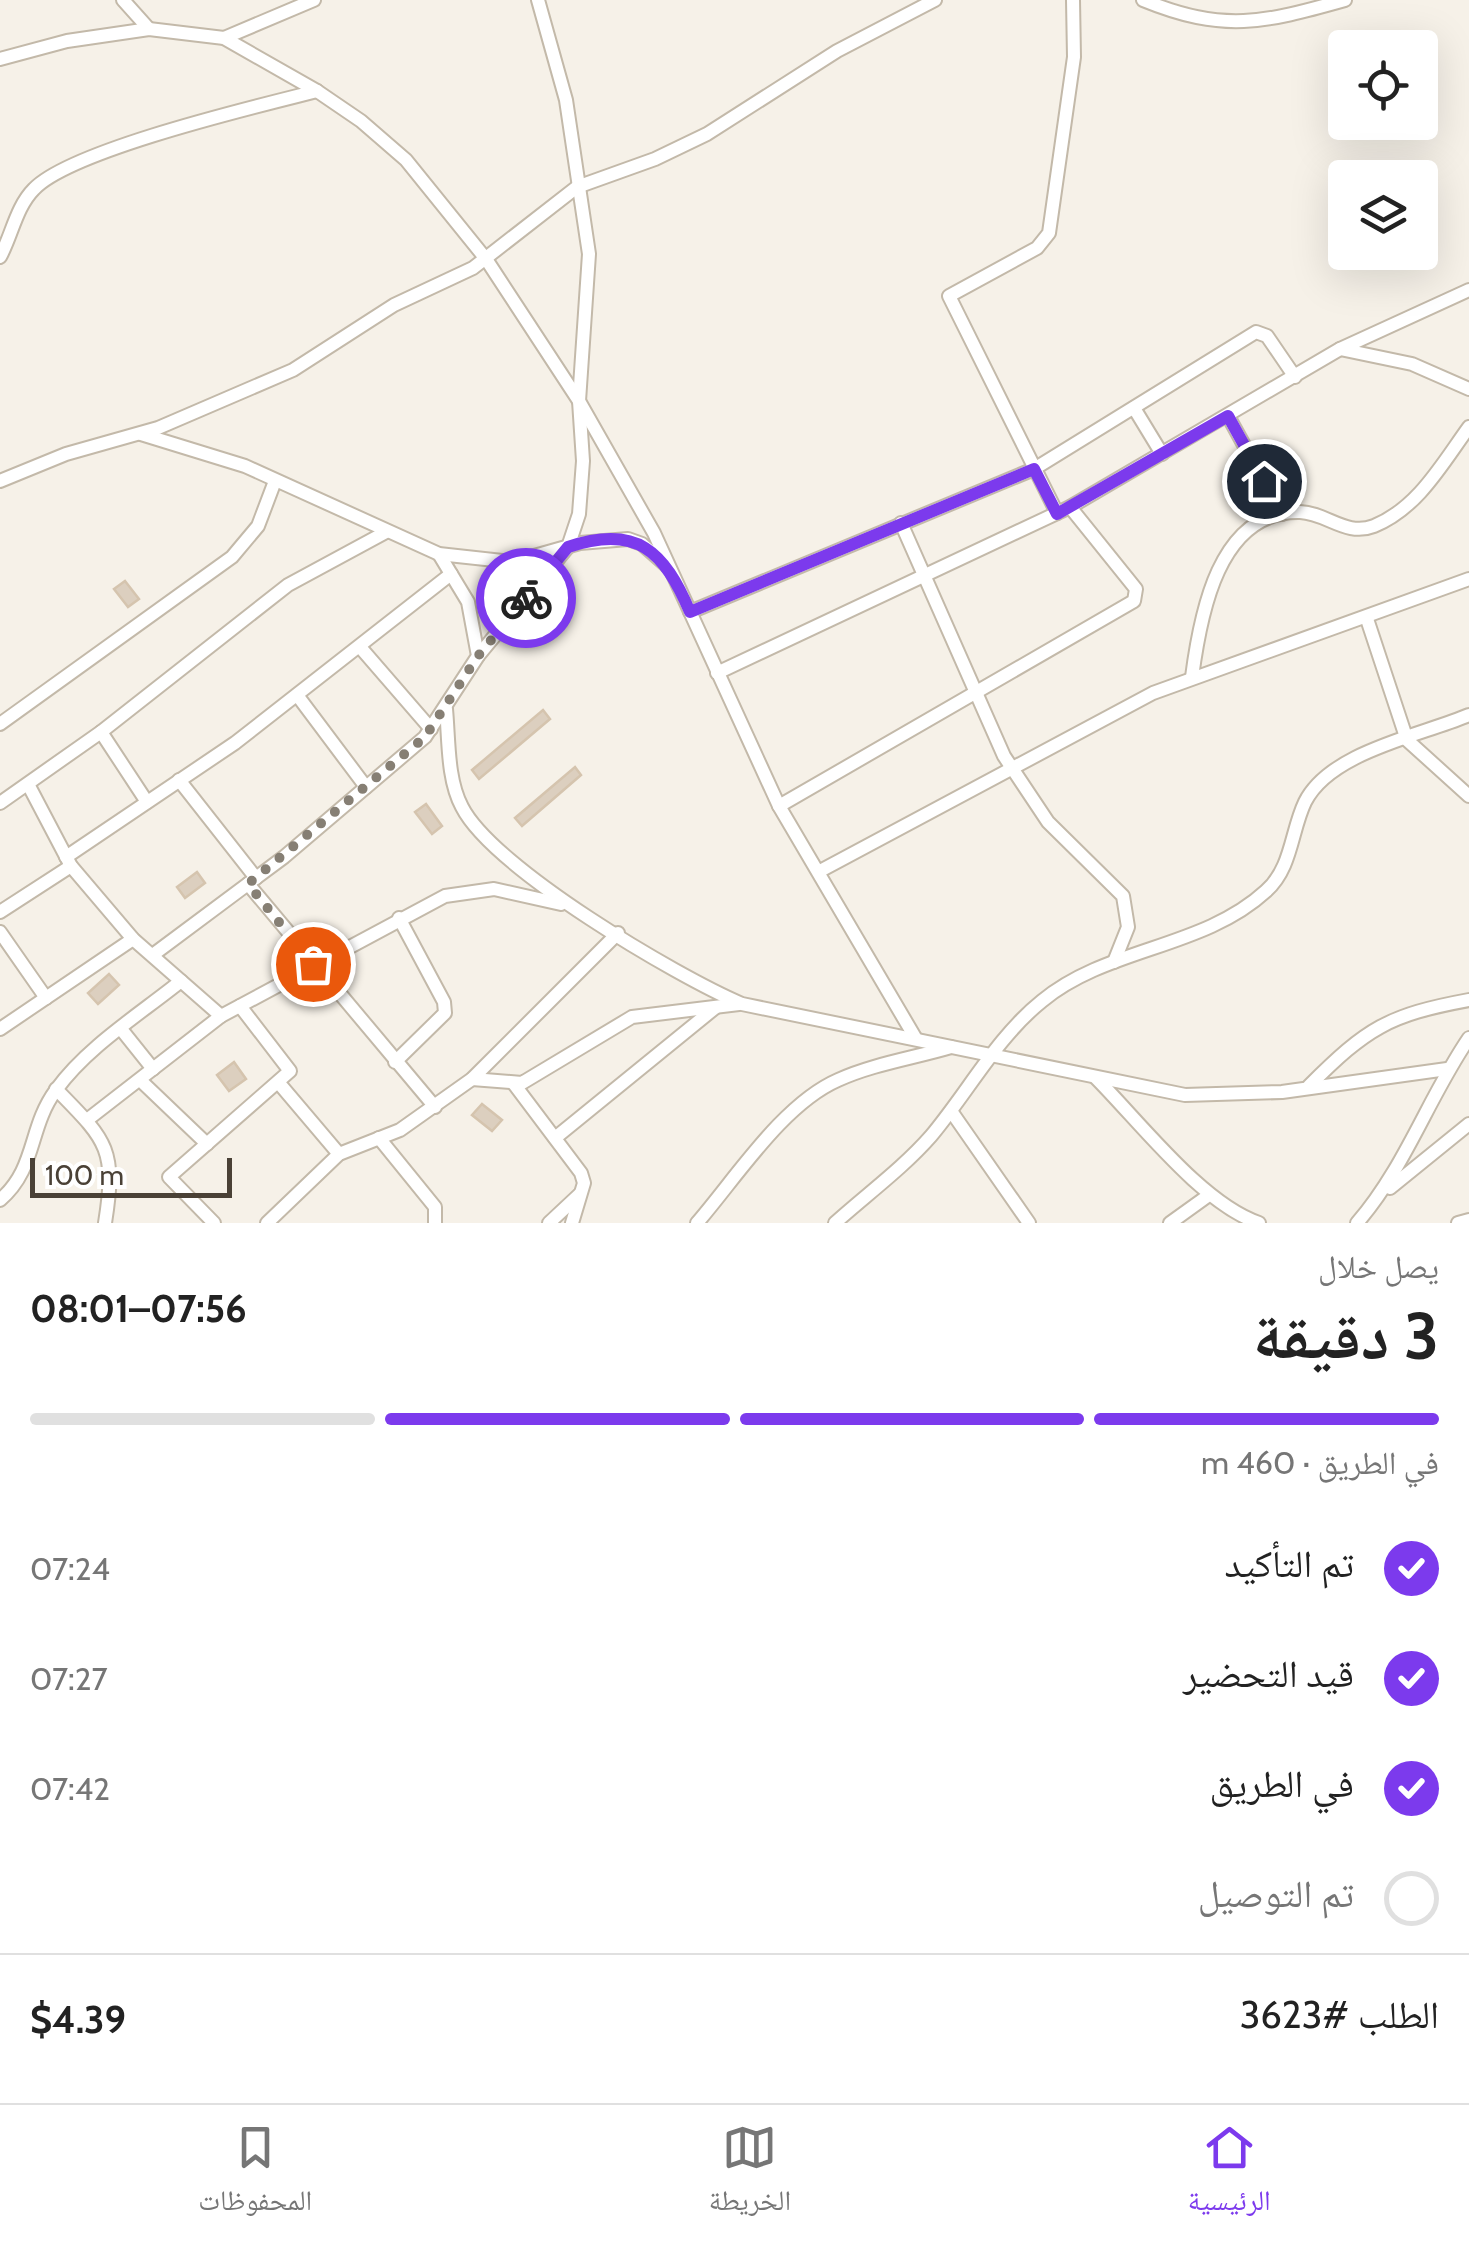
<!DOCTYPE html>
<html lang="ar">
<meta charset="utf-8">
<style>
:root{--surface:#fff;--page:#f2f2f2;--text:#222;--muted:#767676;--line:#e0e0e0;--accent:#7c3aed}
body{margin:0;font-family:Cabin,"Noto Naskh Arabic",sans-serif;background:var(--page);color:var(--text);direction:rtl;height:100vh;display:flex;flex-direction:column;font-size:38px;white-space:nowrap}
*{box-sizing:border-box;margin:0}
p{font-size:32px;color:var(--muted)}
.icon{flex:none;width:55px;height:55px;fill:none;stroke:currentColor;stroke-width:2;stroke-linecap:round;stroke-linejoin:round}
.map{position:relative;height:1223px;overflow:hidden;direction:ltr}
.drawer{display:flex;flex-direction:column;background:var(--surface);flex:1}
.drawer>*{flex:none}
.tools{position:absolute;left:1328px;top:30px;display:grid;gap:20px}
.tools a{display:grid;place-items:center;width:110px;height:110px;border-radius:10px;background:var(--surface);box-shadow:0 10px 40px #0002;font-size:50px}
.scale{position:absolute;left:30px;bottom:25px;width:202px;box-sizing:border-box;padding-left:10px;border:5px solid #4a4136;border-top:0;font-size:28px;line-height:35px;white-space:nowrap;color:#4a4136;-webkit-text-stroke:8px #fff;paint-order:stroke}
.pin{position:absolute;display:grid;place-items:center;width:85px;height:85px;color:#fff;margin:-42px;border:5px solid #fff;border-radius:50%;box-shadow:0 2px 10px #0007}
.courier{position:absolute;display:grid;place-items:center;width:100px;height:100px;margin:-50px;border:8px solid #7c3aed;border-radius:50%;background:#fff;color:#222;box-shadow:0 2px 12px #0007}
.headline em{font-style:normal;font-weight:800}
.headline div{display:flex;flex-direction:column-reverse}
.headline{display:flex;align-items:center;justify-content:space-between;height:170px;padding:0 30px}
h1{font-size:65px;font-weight:800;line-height:75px}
.bar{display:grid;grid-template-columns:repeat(4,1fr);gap:15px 10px;align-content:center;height:120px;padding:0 30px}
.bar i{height:12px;border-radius:8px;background:var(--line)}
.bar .on{background:var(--accent)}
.bar p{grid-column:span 4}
.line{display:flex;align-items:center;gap:25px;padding:0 30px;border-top:2px solid var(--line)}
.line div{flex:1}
ol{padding:0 30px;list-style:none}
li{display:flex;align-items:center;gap:30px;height:110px}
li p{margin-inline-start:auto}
li .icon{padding:10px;border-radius:50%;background:var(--accent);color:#fff;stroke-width:4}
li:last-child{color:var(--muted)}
li i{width:55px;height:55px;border:5px solid var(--line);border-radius:50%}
.tabs{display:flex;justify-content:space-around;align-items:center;height:140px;border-top:2px solid var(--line);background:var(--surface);font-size:28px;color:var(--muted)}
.tabs a{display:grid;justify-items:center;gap:5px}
.tabs .on{color:var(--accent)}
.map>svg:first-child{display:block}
.building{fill:#dccfbf;stroke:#d5c4ae;stroke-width:2.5}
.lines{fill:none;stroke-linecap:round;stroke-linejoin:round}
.street-casing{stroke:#c3b9a9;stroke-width:16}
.street{stroke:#fff;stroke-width:12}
.done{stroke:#867f74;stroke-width:10;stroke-dasharray:0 18}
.route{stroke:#7c3aed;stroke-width:12}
</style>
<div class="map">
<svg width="1469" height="1223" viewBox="0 0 1469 1223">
<rect width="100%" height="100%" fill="#f6f1e8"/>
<!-- building -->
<g class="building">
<polygon points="125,581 139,599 128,607 114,589"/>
<polygon points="543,710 550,719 479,779 472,770"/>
<polygon points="575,767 581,775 522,826 515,818"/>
<polygon points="426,804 442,826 432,834 415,812"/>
<polygon points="197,872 205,883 185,898 177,887"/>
<polygon points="109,974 119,985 98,1004 88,993"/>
<polygon points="234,1062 246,1079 229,1091 217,1075"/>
<polygon points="482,1104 502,1120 492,1131 472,1115"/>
</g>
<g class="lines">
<defs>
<g id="street">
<polyline points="123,0 149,29"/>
<path d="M1143,0C1224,33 1263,23 1345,0"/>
<polyline points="224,38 314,0"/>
<polyline points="0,59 67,41 149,29 224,38 317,91 361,121 406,160 486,259 579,401 654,533 779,806 916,1039"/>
<path d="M0,257C12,235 16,207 34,189C71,150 258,106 317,91"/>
<polyline points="1340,349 1412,364 1469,389"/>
<polyline points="1134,408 1162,454"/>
<polyline points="1228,416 1282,514"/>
<polyline points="141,434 245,466 439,554 513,562 580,543 628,539 642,544 667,566"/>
<polyline points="0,481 66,454 158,428 293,370 394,305 473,268 577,187 655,159 707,134 837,51 935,0"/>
<polyline points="1057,513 949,296 1037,248 1049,233 1074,57 1073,0"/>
<polyline points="901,523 1004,756 1048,822 1123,896 1128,927 1114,962"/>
<polyline points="690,612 1034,469 1256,332 1267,336 1295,377"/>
<polyline points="1367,619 1407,740 1469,796"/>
<polyline points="360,647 431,729"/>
<polyline points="478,656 568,547 579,514 583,461 579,401 589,254 566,100 538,0"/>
<polyline points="717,673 1070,507 1340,349 1469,290"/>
<path d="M1192,677C1200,616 1218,510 1300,512C1327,513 1346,537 1374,526C1418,508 1442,464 1469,427"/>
<polyline points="297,695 366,787"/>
<path d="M446,709C449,740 447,779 462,807C493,868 676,976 742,1004L1185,1095L1282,1092L1447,1069"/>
<polyline points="0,724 232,557 258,526 275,481"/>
<polyline points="101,732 147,802"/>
<polyline points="179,780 256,878"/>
<polyline points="29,786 71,866 133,939 221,1016"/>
<polyline points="0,803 101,732 288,585 386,532"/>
<polyline points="779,806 1134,601 1136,589 1070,507"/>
<polyline points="66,857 235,743 451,574"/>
<polyline points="820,871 1153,693 1469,579"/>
<polyline points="248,884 435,1107"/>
<polyline points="0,912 71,866"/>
<polyline points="0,932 46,998"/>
<polyline points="154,954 284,857 425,737 478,656 468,602 439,554"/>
<polyline points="0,1029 133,939"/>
<polyline points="121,1029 153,1069"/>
<polyline points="395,1062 445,1013 444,1002 399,918"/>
<path d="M1095,1077C1139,1121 1202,1204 1259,1223"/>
<polyline points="472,1079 522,1083 632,1017 739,1004"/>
<polyline points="140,1080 207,1144"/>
<polyline points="278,1082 339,1154"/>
<polyline points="514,1084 581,1173 584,1183 572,1223"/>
<path d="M1309,1086C1367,1028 1388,1015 1469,1000"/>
<path d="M56,1089C106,1140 117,1148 105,1223"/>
<polyline points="951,1111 1029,1223"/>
<polyline points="87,1120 221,1016 445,896 494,889 561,904"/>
<polyline points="379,1138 435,1207 435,1223"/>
<polyline points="555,1138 716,1007"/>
<polyline points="1390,1188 1469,1124"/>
<path d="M0,1200C37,1168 28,1128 56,1090C87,1047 140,1014 181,981"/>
<polyline points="214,1223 169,1177 290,1071 240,1006"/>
<polyline points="267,1223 339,1154 400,1130 472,1079 618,933"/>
<polyline points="549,1223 580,1194"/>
<path d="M697,1223C736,1178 783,1104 838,1080C873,1064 914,1058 951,1047"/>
<path d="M835,1223C866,1195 903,1168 931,1136C968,1092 997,1037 1042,1001C1107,947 1203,949 1266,891C1292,868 1291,831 1305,802C1330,752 1419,736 1469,715"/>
<polyline points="1170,1223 1209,1195"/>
<path d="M1357,1223C1405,1168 1428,1098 1469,1038"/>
<polyline points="1458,1223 1469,1220"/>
</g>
</defs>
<!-- street casing -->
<use href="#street" class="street-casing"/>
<!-- street -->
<use href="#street" class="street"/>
</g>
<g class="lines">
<!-- done -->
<polyline class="done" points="313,964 248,884 425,737 478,656 526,598"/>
<!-- route -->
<path class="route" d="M526,598L568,547C637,524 664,551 690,612L1034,469L1057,514L1228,416L1264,481"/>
</g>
</svg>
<div class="tools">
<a><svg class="icon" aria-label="locate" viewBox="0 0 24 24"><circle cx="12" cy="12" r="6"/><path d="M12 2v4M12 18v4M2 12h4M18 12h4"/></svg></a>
<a><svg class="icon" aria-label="layers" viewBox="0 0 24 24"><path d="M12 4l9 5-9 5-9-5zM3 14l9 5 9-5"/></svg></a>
</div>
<div class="scale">100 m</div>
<div class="pin" style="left:313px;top:964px;background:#ea580c"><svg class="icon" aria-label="bag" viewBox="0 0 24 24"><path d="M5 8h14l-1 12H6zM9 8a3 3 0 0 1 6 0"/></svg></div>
<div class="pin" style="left:1264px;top:481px;background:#1f2937"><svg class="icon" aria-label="home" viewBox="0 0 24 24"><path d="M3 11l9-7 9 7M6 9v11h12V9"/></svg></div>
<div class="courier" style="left:526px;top:598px"><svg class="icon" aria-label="bike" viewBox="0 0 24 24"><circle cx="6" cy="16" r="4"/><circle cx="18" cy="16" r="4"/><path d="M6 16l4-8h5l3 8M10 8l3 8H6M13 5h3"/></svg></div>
</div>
<section class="drawer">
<div class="headline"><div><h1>3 دقيقة</h1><p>يصل خلال</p></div><em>07:56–08:01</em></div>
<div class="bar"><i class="on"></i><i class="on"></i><i class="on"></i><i></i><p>في الطريق · 460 m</p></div>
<ol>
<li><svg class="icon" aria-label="check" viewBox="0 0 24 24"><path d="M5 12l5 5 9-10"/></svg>تم التأكيد<p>07:24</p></li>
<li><svg class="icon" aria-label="check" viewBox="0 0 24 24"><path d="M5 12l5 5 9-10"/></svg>قيد التحضير<p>07:27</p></li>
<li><svg class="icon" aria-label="check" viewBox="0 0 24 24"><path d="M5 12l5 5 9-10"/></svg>في الطريق<p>07:42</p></li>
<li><i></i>تم التوصيل</li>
</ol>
<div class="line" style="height:130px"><div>الطلب #3623</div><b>$4.39</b></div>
</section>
<nav class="tabs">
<a class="on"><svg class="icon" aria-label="home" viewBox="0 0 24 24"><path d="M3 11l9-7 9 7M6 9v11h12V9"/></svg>الرئيسية</a>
<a><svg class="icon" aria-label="map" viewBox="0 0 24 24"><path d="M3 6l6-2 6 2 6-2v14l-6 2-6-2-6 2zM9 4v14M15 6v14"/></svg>الخريطة</a>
<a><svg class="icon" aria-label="saved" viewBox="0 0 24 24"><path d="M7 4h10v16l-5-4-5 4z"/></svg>المحفوظات</a>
</nav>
